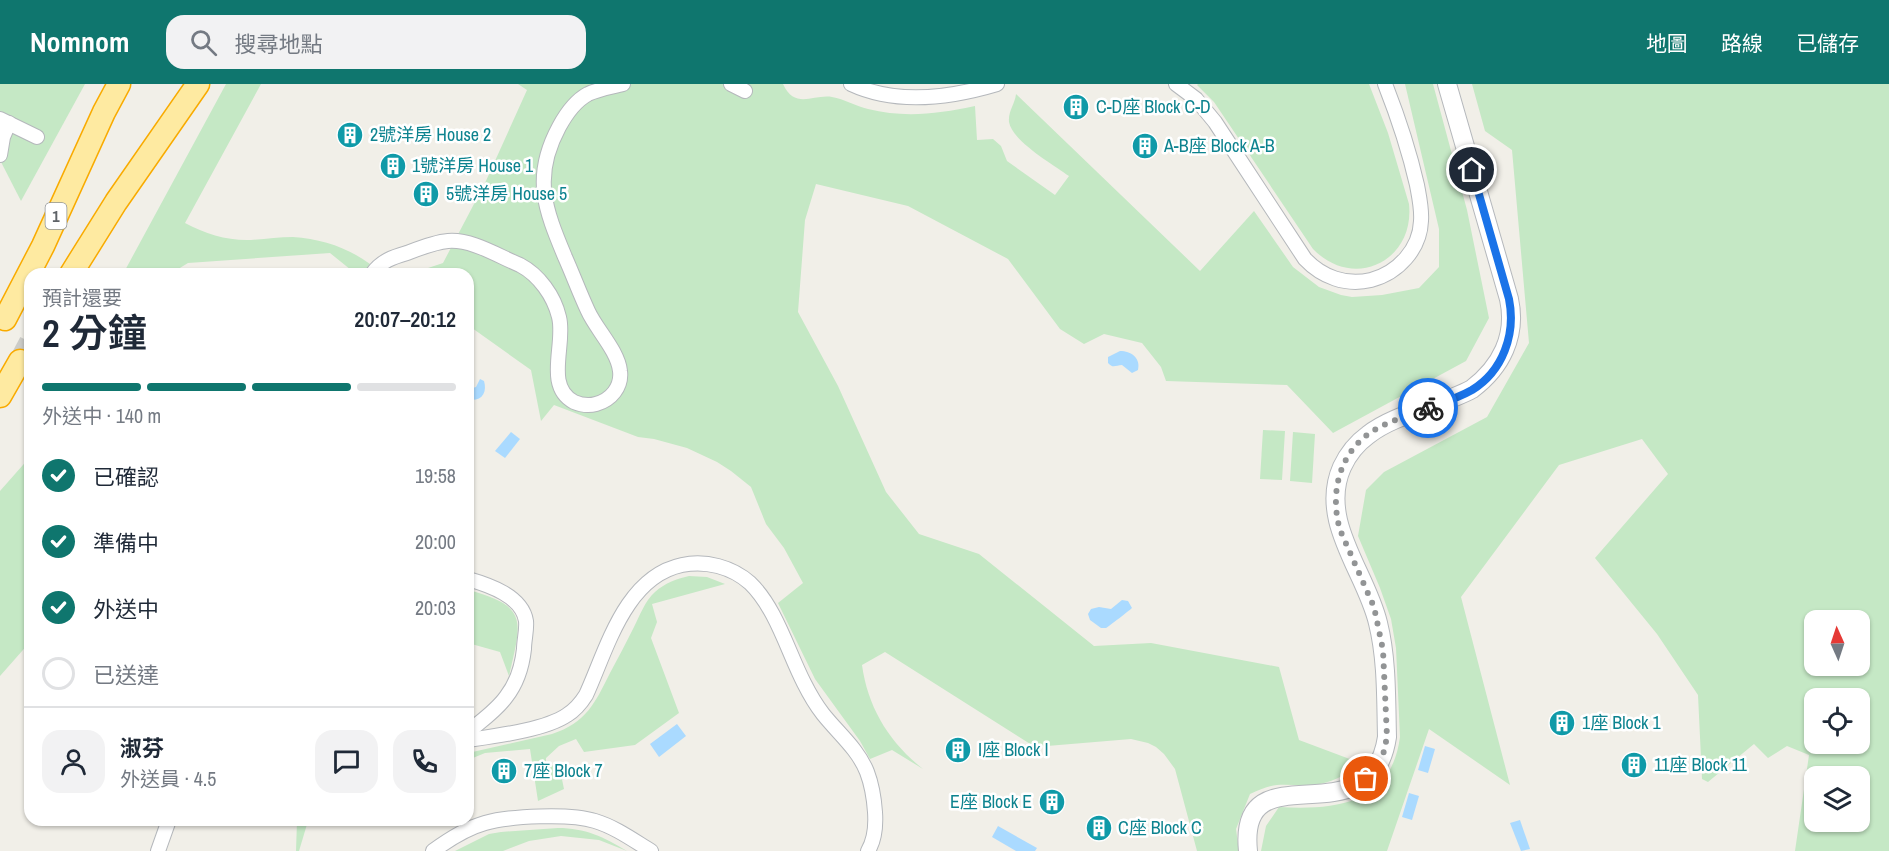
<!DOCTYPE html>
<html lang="zh-TW">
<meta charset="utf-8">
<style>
:root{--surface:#fff;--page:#f2f2f3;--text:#1f2937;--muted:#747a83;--line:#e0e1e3;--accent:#0f766e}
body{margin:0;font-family:"Archivo Narrow","Noto Sans TC",sans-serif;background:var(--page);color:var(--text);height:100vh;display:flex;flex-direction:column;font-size:22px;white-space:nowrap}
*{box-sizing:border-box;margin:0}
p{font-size:20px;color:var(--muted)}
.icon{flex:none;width:33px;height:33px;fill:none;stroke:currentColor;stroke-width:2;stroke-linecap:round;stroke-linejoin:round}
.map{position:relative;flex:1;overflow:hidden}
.panel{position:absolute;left:24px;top:184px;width:450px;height:558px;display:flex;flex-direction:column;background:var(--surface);border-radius:18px;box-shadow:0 2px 4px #0004}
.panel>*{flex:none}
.needle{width:39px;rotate:357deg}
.fabs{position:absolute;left:1804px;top:526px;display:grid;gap:12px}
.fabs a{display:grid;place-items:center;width:66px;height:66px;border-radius:12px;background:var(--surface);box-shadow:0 2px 4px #0004;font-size:30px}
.pin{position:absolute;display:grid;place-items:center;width:51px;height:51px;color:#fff;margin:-26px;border:3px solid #fff;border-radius:50%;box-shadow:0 2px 6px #0007}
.courier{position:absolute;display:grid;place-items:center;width:60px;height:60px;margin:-30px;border:4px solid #1a73e8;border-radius:50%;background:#fff;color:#222;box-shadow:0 2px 8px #0007}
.head em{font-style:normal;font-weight:600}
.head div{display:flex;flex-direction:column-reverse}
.head{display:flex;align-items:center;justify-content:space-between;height:102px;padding:0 18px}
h1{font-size:39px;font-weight:600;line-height:45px}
.bar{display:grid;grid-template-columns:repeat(4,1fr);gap:9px 6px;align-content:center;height:72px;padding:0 18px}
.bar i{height:8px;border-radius:4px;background:var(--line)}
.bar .current{background:var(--accent)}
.bar p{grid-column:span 4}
.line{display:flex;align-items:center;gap:15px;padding:0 18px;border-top:2px solid var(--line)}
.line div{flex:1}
.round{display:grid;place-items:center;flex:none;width:63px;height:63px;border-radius:18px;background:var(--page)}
ol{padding:0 18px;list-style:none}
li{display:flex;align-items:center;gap:18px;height:66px}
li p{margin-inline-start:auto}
li .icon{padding:6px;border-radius:50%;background:var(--accent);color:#fff;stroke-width:4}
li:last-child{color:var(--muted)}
li i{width:33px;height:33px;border:3px solid var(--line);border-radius:50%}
header{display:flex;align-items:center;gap:36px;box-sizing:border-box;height:84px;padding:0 30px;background:var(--accent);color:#fff}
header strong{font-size:28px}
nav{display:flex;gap:33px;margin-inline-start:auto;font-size:21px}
.search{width:420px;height:54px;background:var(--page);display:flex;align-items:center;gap:15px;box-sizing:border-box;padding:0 21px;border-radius:18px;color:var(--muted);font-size:22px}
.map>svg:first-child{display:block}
.green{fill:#c5e8c5;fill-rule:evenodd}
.water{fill:#aadaff}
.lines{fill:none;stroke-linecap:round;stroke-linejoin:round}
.trunk-tunnel{stroke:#ccccc8;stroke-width:22;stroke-dasharray:22 11;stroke-linecap:butt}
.minor-casing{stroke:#b5b8bc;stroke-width:16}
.tertiary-casing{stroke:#b5b8bc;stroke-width:20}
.trunk-casing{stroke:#f9ab00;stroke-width:25}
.minor{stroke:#fff;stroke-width:14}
.tertiary{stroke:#fff;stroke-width:18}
.trunk{stroke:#feeaa1;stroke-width:22}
.done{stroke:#929495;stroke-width:6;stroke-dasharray:0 10.8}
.route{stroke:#1a73e8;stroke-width:8}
.labels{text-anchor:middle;stroke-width:5;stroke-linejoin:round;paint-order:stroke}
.shield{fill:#fff;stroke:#8f9295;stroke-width:1.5}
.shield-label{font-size:16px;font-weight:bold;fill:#5f6368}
.culture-label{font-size:18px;fill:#0d838f;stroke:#fff;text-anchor:start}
</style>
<header>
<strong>Nomnom</strong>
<div class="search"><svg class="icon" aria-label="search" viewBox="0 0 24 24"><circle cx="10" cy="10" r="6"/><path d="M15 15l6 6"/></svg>搜尋地點</div>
<nav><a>地圖</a><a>路線</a><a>已儲存</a></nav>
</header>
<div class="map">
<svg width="1889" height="767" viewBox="0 0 1889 767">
<rect width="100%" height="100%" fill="#f1efe8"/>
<!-- green -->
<g class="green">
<polygon points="0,0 85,0 21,117 0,76"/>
<path d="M226,0H261L185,139C206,150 228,157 251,156C265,155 279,153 293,153C321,155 347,163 370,180L362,190H356L330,169L188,179L170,190H123Z"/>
<path d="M518,0H783C795,26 813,10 832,13C844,15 856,22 868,25C904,34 938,30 975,22L977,56L993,55L1001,62L1007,77L1055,111L1069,92C1054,81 1012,57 1009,38C1008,27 1015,20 1016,10L1200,187L1254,127L1293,183L1319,203L1341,211L1352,213L1382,211L1419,204L1439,183V145L1405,0H1433L1467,126L1489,234L1466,277L1333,349L1287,301L1166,297L1161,283L1142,259L1104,250L1084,260L1060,245L1008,175L908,122L816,100L805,136L798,228L838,302L886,408L919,450L979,470L1094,562L1151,559L1279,583L1299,656L1363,680C1349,688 1336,697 1320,700C1306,703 1291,700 1277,701C1268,702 1259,706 1250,710L1236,745L1239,767H1197L1175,685L1164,670L1156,663L1148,659L1131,655L1035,663L885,568L862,581C868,624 889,658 923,685L892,666L870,675L860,657L815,595L778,519L803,499L784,464L766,440L751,403L731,387L717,378L687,364L654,355L638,353L554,321L541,337L531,286L472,244H468V190H417L422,186L443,179L485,99L527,6Z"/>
<path d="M1198,0H1369L1388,49L1409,120C1415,177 1354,207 1313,165L1214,18L1197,1Z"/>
<path d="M1472,0H1889V767H1795L1809,671L1787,662L1768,674L1754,660L1708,698L1702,695L1698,611L1657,550L1595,474L1668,390L1642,355L1559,381L1461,513L1510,701L1429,645L1387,767H1261L1266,742L1279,723C1335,726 1391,721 1400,653L1396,564L1391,535L1380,504L1358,452L1366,406L1384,388L1487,333L1529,259L1512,66L1485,47ZM1815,537H1860V582H1815ZM1815,615H1860V660H1815ZM1815,693H1860V738H1815Z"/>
<polygon points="1263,346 1285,347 1282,396 1260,395"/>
<polygon points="1293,348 1315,350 1312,399 1290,397"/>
<polygon points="30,373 30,558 0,592 0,407"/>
<path d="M689,492L707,493L725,500L652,520L657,538L651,554L679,629L635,661L584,668L576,655L559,662L546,674V682L559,681L564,705L538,717L530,665L485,669L468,676V669L552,650C586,639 595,619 610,589C618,574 626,559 634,543C640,531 645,517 655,508C665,499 676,495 689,492Z"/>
<path d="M468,506C530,522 521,538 509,592L500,568L468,559Z"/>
<polygon points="297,737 308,737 299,767 296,767"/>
<path d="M558,744C585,744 604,753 627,767L599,756L561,752L529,757L503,767H455L489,750L501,748Z"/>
</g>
<!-- water -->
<g class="water">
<path d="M1120,267C1131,267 1141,274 1138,286L1132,289L1122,281C1116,281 1113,285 1108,279V273Z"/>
<path d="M480,295L484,297C487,307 483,316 472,316L468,312L469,305L476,303Z"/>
<polygon points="511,348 520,355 505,374 495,367"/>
<path d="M1122,516L1128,517L1132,524C1130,526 1108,543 1106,544C1104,544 1102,544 1101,544L1090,536L1088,530L1091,525L1099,523L1111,525Z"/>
<polygon points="677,640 686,652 659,673 650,660"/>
<polygon points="1425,662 1435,665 1428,689 1418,686"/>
<polygon points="1409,709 1419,712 1412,736 1402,733"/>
<polygon points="1520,736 1530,765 1521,767 1510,739"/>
<polygon points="998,742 1037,764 1035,767 1016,767 992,753"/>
</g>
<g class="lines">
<!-- trunk-tunnel -->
<polyline class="trunk-tunnel" points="20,277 30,258"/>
<defs>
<g id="minor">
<polyline points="731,0 745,7"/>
<path d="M851,0C896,21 950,14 997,0"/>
<path d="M1176,0L1196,15L1215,38L1305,175C1322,193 1346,202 1371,196C1398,189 1420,165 1421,137C1422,125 1419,112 1417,101C1409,66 1398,33 1385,0"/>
<polyline points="0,35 37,53"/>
<polyline points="0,71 3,53 9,39"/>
<path d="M372,190C381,177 393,173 407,169C420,164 435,158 448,157C472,155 498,172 520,181C539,191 554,212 559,233C566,260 544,302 574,318C581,321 589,322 596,320C611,316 622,303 620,287C618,267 596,245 588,227C580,210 573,191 565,173C545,125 532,93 559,43C566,30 575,17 588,10C599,5 612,3 623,0"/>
<path d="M468,495C489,501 522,512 526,537C527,546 524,556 524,565C522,583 517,599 506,613C496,627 481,637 468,648"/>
<path d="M468,656C495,652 545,646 567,631C575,626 581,619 586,611C607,565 625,493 682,481C706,476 732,483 750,499C776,524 788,568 804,599C809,609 816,621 823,630C838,649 858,665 867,688C872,701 874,714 875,728C876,742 875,755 868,767"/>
<polyline points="158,767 169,736"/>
<path d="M433,767C448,756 467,744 485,739C510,732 570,729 595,737C615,743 633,756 651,767"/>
</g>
<path id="tertiary" d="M1248,767C1237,661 1371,760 1387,653C1386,615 1387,575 1378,539C1366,488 1318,437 1342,383C1348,370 1357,359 1368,351C1394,330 1441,322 1472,305C1501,283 1517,252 1509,215L1447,0"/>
<g id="trunk">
<polyline points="71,190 116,118 198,0"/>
<polyline points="5,235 43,162 104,28 119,0"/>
<polyline points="0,312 20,277"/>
</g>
</defs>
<!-- minor casing -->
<use href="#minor" class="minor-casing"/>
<!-- tertiary casing -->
<use href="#tertiary" class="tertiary-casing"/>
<!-- trunk casing -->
<use href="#trunk" class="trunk-casing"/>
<!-- minor -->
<use href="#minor" class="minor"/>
<!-- tertiary -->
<use href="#tertiary" class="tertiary"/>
<!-- trunk -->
<use href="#trunk" class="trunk"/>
</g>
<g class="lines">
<!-- done -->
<path class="done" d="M1366,695L1378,680L1383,671L1387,653L1383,566L1374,523L1340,446C1329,407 1340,366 1376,345C1392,336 1411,331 1428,324"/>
<!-- route -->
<path class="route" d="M1428,324C1442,319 1458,314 1472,306C1503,287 1516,250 1509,215L1472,86"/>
</g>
<!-- icons -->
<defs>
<symbol id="building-disc" viewBox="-11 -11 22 22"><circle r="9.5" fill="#0f9aa8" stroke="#fff"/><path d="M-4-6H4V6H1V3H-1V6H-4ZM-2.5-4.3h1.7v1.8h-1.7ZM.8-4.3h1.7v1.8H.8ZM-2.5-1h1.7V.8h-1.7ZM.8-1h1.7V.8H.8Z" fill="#fff"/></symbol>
</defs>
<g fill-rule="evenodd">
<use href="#building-disc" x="1061" y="8" width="30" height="30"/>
<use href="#building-disc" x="335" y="36" width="30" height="30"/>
<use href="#building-disc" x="1130" y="47" width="30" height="30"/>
<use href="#building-disc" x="378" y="67" width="30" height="30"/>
<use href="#building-disc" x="411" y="95" width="30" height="30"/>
<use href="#building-disc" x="1547" y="624" width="30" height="30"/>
<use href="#building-disc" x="943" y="651" width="30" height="30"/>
<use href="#building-disc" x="1619" y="666" width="30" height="30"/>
<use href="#building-disc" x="489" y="672" width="30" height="30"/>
<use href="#building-disc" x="1037" y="703" width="30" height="30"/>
<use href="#building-disc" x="1084" y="729" width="30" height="30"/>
</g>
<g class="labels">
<!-- shield labels -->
<rect class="shield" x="45.5" y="119" width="21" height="26" rx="4.5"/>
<g class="shield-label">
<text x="56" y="138">1</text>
</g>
<!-- culture labels -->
<g class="culture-label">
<text x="1096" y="29">C-D座 Block C-D</text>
<text x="370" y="57">2號洋房 House 2</text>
<text x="1164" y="68">A-B座 Block A-B</text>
<text x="412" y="88">1號洋房 House 1</text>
<text x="446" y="116">5號洋房 House 5</text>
<text x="1582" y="645">1座 Block 1</text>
<text x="978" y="672">I座 Block I</text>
<text x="1654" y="687">11座 Block 11</text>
<text x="524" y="693">7座 Block 7</text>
<text x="1032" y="724" text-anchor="end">E座 Block E</text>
<text x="1118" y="750">C座 Block C</text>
</g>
</g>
</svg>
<div class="fabs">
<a><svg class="needle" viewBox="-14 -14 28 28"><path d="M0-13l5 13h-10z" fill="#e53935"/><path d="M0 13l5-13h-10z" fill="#747a83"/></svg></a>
<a><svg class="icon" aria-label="locate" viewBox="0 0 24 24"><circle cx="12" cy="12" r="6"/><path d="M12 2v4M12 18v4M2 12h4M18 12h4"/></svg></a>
<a><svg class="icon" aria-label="layers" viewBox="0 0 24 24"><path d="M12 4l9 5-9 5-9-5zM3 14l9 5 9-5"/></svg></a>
</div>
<div class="pin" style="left:1366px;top:695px;background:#ea580c"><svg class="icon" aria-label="bag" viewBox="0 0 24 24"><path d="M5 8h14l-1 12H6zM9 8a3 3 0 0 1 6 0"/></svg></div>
<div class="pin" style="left:1472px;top:86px;background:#1f2937"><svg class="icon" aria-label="home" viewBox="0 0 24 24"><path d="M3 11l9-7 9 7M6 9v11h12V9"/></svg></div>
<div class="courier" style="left:1428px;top:324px"><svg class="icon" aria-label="bike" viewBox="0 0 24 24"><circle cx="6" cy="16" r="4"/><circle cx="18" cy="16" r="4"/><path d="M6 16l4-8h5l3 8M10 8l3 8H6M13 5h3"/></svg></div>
<section class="panel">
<div class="head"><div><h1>2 分鐘</h1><p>預計還要</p></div><em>20:07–20:12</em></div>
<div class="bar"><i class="current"></i><i class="current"></i><i class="current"></i><i></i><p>外送中 · 140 m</p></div>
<ol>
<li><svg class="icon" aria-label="check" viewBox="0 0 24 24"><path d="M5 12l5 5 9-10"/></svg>已確認<p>19:58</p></li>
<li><svg class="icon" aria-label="check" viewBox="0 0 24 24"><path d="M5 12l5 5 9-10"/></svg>準備中<p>20:00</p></li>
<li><svg class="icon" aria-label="check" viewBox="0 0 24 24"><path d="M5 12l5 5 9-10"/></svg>外送中<p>20:03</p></li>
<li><i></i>已送達</li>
</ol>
<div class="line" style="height:108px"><a class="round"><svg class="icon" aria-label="person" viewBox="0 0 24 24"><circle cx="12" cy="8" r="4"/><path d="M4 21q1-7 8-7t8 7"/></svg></a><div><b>淑芬</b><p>外送員 · 4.5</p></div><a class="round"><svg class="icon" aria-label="chat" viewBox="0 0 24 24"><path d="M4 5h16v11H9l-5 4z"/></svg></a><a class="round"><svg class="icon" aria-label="phone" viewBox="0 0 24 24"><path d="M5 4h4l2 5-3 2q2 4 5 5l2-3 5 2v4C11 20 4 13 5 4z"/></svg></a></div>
</section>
</div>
